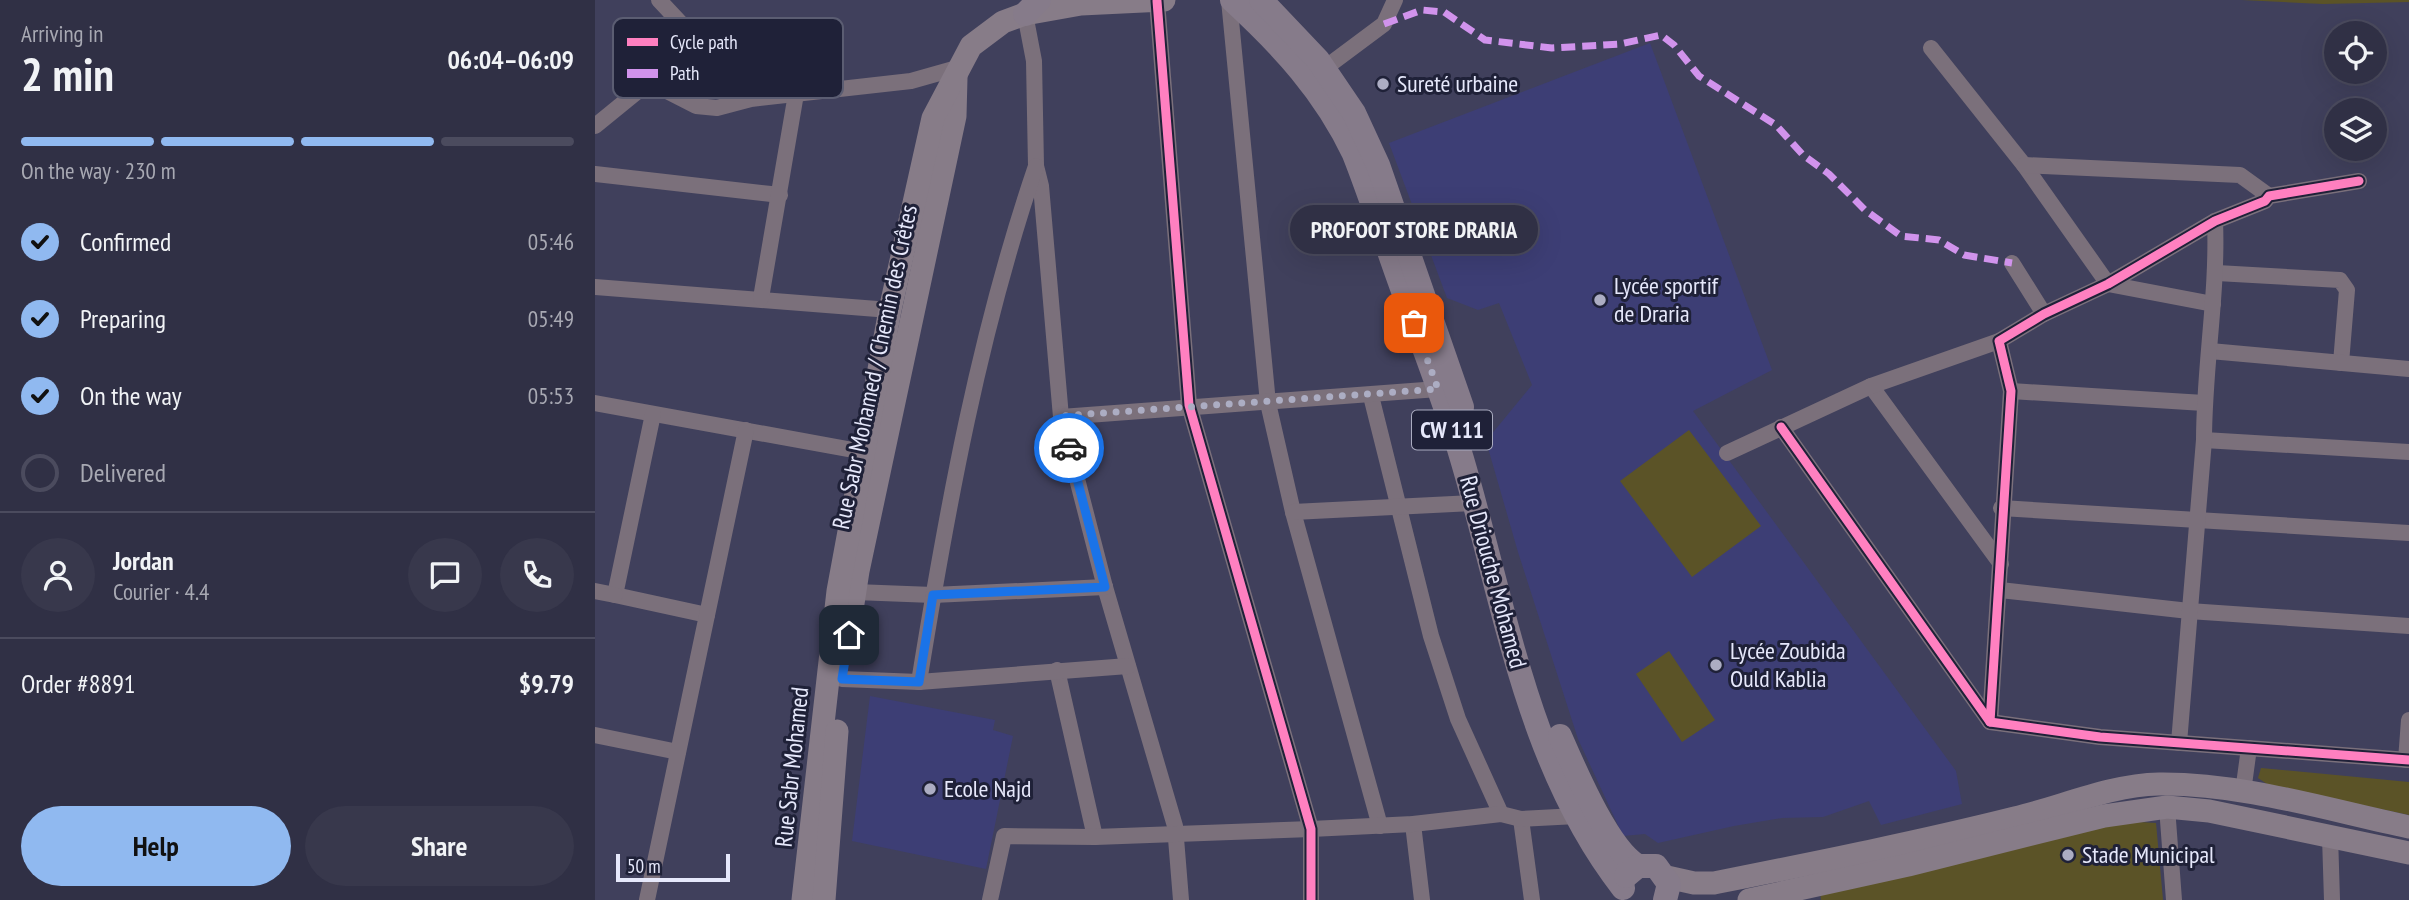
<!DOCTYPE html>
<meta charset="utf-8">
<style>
:root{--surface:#303045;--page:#38384c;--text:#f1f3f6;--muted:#a8a9b3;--line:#4b4b5e;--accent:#90b9f0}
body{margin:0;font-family:"PT Sans Narrow",sans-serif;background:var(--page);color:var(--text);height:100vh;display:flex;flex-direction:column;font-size:26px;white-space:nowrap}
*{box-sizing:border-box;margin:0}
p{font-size:23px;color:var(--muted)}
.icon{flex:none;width:38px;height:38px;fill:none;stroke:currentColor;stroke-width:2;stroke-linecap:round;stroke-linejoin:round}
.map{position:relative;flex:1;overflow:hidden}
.details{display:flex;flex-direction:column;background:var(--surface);width:595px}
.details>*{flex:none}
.controls{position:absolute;left:1729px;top:21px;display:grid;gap:14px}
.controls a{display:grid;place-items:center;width:63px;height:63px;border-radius:50%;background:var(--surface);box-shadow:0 7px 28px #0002,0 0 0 2px var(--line);font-size:35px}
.scale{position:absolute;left:21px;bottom:18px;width:114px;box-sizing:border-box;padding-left:7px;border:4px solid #e6e8fb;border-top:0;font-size:19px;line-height:24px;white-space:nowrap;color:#e6e8fb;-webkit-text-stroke:5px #1f2138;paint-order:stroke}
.pin{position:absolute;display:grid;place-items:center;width:60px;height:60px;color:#fff;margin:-30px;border-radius:14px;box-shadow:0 4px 10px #0006}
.courier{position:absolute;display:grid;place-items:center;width:70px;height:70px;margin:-35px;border:5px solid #1a73e8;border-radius:50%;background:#fff;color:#222;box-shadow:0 2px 9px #0007}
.bubble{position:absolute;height:49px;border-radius:24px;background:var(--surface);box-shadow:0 7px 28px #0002,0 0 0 2px var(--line);font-size:23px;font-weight:700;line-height:49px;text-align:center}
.overview em{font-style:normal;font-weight:700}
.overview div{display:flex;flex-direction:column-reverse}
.overview{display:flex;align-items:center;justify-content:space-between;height:119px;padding:0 21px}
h1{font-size:46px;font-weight:700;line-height:52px}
.bar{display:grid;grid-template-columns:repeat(4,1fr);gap:10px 7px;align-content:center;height:84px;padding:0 21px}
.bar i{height:9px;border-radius:5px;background:var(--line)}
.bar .selected{background:var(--accent)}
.bar p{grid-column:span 4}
.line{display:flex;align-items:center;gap:18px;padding:0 21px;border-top:2px solid var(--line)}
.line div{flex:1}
.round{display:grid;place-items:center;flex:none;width:74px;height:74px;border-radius:37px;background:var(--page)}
ol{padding:0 21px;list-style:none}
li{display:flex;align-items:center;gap:21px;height:77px}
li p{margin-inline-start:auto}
li .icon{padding:7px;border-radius:50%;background:var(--accent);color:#111;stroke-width:4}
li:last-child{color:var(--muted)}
li i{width:38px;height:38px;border:4px solid var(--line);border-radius:50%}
.action{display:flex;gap:14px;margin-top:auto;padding:14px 21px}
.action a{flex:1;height:80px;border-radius:42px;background:var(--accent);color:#111;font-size:28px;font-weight:700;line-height:80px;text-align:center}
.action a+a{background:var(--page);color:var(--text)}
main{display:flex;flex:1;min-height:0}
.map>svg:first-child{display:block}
.built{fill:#3d3e75}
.green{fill:#5b5327}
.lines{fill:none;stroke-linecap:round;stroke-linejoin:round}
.street{stroke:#7b707b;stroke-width:16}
.secondary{stroke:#877c88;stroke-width:23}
.primary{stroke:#867b8a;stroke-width:24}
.quiet{stroke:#d193ec;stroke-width:7;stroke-dasharray:14 7;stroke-linecap:butt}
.cycleway-casing{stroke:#1f2138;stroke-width:13}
.cycleway{stroke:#ff80c0;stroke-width:9}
.done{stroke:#acadc3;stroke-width:7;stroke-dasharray:0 12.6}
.route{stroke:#1a73e8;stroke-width:9}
.poi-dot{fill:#acadc3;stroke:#1f2138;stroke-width:2.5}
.labels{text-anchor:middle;stroke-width:6;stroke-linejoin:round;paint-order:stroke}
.shield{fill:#1f2138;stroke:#aaacc0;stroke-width:2}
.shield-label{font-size:23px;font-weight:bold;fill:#e6e8fb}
.poi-label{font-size:24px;fill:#e6e8fb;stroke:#1f2138;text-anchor:start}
.street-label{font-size:24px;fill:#e6e8fb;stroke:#1f2138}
.key{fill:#1f2138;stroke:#5b5d72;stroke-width:2}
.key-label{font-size:19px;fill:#e6e8fb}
</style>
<main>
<section class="details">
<div class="overview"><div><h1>2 min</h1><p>Arriving in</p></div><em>06:04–06:09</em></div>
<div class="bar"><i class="selected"></i><i class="selected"></i><i class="selected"></i><i></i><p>On the way · 230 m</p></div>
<ol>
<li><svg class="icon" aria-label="check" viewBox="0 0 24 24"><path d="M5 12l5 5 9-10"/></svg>Confirmed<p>05:46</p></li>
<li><svg class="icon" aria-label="check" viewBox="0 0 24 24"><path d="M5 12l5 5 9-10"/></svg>Preparing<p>05:49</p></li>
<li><svg class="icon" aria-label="check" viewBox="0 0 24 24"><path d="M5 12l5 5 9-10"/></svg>On the way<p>05:53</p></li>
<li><i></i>Delivered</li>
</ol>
<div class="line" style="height:126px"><a class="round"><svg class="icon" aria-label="person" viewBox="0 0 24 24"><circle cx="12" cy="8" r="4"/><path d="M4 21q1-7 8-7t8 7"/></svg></a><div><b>Jordan</b><p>Courier · 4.4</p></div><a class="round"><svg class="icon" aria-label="chat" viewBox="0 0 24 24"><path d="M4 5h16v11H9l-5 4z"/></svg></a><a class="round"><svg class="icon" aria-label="phone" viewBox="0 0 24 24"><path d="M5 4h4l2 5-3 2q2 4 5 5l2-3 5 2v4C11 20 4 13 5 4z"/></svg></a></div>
<div class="line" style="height:91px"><div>Order #8891</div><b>$9.79</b></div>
<div class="action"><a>Help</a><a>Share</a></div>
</section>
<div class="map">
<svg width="1814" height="900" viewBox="0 0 1814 900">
<rect width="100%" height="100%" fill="#40405c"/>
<!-- built -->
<g class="built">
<polygon points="1055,43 1177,370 1098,411 1361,771 1367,804 1286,825 1274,801 1228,817 1187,818 1139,826 1063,843 1050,834 1028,836 983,739 923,552 891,441 937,385 904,303 883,310 852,298 794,143"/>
<polygon points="275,696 400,720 398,730 418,736 391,869 257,841"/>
</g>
<!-- green -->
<g class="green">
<polygon points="1647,0 1814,0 1814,2 1728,4"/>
<polygon points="1094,430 1166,526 1097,577 1025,481"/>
<polygon points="1074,651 1120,720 1087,742 1041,674"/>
<polygon points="1666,768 1814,782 1814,815 1675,786 1663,778"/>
<polygon points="1528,821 1561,823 1568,900 1226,900 1225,891"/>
</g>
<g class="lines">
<!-- street -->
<g class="street">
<polyline points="64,0 121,61"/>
<polyline points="634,0 673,403 698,512 785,826"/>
<polyline points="562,1 594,405 716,829 716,900"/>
<polyline points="430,14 439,61 441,166 446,186 466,417 510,587 580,826 586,900"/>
<polyline points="1336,48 1429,165 1513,284 1618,304"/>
<polyline points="730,68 789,24 800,0"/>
<polyline points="0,126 54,82 101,106 122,108 156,99 316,81 362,68"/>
<polyline points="1429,165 1645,175 1674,196"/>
<polyline points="0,174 185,195"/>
<polyline points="1417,263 1449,314"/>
<polyline points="1622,273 1745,280 1752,290 1746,363"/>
<polyline points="0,287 295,310"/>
<polyline points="166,298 201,94"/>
<polyline points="1615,351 1814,369"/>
<polyline points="1276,386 1406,564"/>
<polyline points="1416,391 1609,403"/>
<polyline points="776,396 836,636 863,719 906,814"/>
<polyline points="0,403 269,452"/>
<polyline points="58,414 20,595 112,615"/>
<polyline points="466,417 843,389"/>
<polyline points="1186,427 1395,722 1505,737 1814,760"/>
<polyline points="1609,440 1814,452"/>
<polyline points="1132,453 1276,386 1404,341"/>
<polyline points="1406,508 1814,533"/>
<polyline points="698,512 878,503"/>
<polyline points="1405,590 1594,611 1814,626"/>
<polyline points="0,591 20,595"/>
<polyline points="260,592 338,595 510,587"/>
<polyline points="462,670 500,837"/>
<polyline points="247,679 324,682 533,666"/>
<path d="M324,682C352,509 384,333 441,166"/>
<polyline points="1395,722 1416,391 1404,341 1449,314 1513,284 1620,221 1670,201 1674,196 1764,181"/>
<polyline points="0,735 83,752"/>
<path d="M1584,743L1609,440C1609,367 1623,294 1620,221"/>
<polyline points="1811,760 1814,720"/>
<polyline points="1648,792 1654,748"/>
<polyline points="1572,807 1579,900"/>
<polyline points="926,819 937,900"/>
<polyline points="818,824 827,900"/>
<polyline points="1735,836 1737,900"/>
<polyline points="52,900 151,430"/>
<polyline points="395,900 409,836 500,837 716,829 818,824 906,814 926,819 982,816"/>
</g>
<!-- secondary -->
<g class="secondary">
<polyline points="251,649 263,571 360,116 361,78"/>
<path d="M1072,877L1099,883H1119C1219,863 1320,843 1420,818C1467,807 1515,785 1564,784C1647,783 1733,810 1814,827"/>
<polyline points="208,900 243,591 295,310 338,118 376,46 408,22 430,14 486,4 569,0"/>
<polyline points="229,900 242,731"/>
<polyline points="1154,900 1313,865 1509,816 1572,807 1614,811 1814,853"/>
</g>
<!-- primary -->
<g class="primary">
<path d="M637,0C687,46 730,92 759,154C778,202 793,251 811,299C830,352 851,405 867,459C910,604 932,765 1028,888"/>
<polyline points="666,0 723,60 759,113 783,165 867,407"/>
<polyline points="430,14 444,0"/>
<path d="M965,736C980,770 1013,849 1043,866"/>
<polyline points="1031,876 1043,866 1061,866 1074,884 1070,900"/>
</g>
<!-- quiet -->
<polyline class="quiet" points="789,24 827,10 849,12 890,40 957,48 1025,44 1066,35 1079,45 1104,76 1181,125 1208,155 1234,174 1270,210 1306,236 1344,240 1369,255 1417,263"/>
<defs>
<g id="cycleway">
<polyline points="562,1 594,405 716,829 716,900"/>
<polyline points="1186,427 1395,722 1505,737 1814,760"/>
<polyline points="1395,722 1416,391 1404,341 1449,314 1513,284 1620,221 1670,201 1674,196 1764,181"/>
</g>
</defs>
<!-- cycleway casing -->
<use href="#cycleway" class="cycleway-casing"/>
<!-- cycleway -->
<use href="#cycleway" class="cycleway"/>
</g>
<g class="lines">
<!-- done -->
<polyline class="done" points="474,448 466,416 843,389 819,323"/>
<!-- route -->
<polyline class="route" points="254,635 247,679 324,682 338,595 510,587 474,448"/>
</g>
<!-- markers -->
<g class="poi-dot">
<circle cx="788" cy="84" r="7"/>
<circle cx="1005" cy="300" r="7"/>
<circle cx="1121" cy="665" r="7"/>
<circle cx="335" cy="789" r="7"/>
<circle cx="1473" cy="855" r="7"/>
</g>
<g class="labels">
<!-- shield labels -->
<rect class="shield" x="817" y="410.5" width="80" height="39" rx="5"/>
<g class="shield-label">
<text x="857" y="438">CW 111</text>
</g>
<!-- poi labels -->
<g class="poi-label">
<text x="802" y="92">Sureté urbaine</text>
<text x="1019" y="294">Lycée sportif<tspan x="1019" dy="28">de Draria</tspan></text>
<text x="1135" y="659">Lycée Zoubida<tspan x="1135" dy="28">Ould Kablia</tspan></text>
<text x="349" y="797">Ecole Najd</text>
<text x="1487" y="863">Stade Municipal</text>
</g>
<!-- street labels -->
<g class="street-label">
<text transform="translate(280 367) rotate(-78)" y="8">Rue Sabr Mohamed / Chemin des Crêtes</text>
<text transform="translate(898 572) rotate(75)" y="8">Rue Driouche Mohamed</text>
<text transform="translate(197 767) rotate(-84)" y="8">Rue Sabr Mohamed</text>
</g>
</g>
<!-- legend -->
<rect x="18" y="18" width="230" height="80" rx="10" class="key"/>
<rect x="32" y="38" width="31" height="8" fill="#ff80c0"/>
<rect x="32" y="69" width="31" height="9" fill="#d193ec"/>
<g class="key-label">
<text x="75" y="49">Cycle path</text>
<text x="75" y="80">Path</text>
</g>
</svg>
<div class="controls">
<a><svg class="icon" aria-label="locate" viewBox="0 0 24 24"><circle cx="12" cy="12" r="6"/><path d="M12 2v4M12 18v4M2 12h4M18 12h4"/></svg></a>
<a><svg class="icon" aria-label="layers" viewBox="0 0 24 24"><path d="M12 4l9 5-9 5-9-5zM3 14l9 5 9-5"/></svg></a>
</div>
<div class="scale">50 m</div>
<div class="pin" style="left:819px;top:323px;background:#ea580c"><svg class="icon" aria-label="bag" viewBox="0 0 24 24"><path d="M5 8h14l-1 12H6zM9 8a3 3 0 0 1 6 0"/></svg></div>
<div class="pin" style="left:254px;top:635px;background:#1f2937"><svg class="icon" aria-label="home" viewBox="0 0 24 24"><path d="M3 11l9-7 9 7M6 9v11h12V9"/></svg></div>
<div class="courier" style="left:474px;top:448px"><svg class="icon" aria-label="car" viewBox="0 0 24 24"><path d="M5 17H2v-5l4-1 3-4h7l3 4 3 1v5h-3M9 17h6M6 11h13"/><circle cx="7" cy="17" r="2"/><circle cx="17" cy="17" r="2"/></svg></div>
<div class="bubble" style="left:695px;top:205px;width:248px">PROFOOT STORE DRARIA</div>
</div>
</main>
